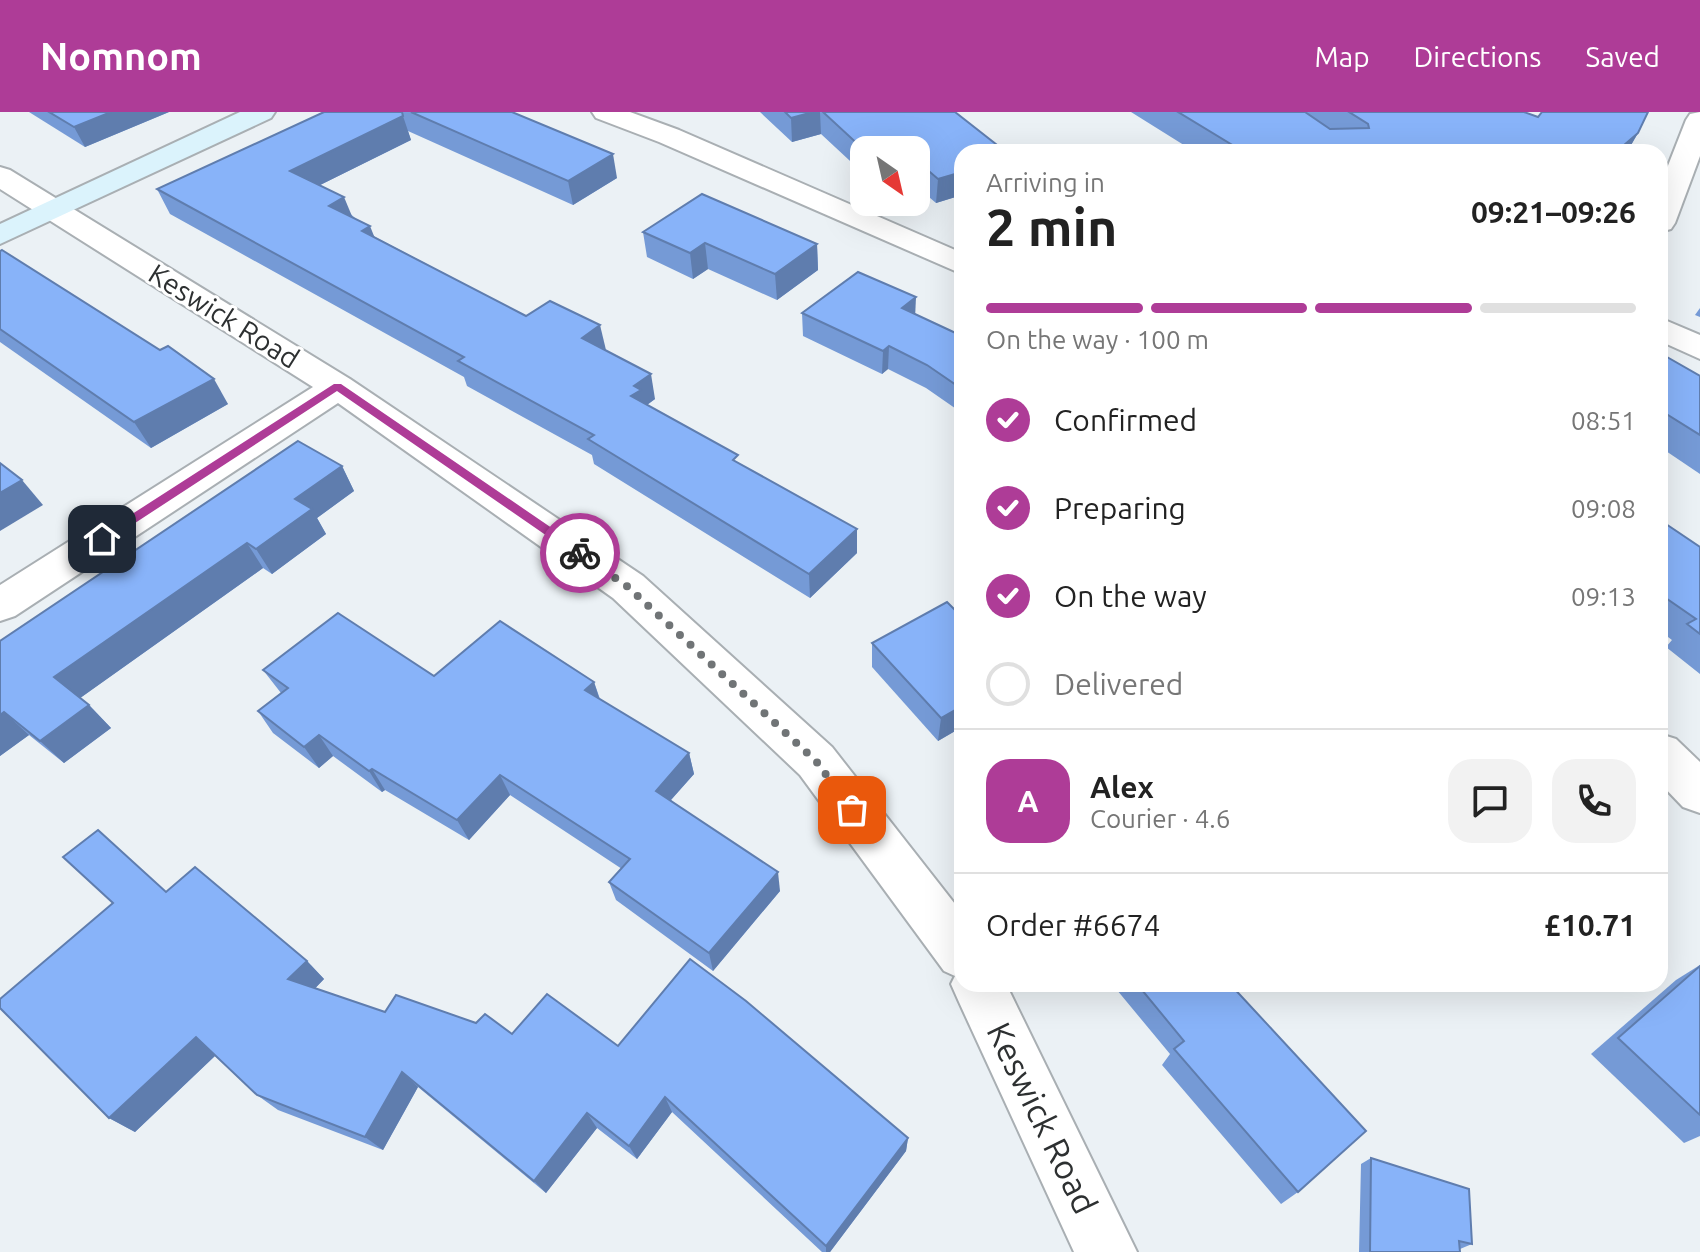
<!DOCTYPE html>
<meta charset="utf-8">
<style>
:root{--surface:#fff;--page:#f2f2f2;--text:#222;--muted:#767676;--line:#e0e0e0;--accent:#ae3c97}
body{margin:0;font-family:Ubuntu,sans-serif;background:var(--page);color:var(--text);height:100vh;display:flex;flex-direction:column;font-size:30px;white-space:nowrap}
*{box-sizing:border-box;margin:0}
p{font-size:26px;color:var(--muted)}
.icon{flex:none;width:44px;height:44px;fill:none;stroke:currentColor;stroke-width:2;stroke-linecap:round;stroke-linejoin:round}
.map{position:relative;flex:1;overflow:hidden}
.panel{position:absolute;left:954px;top:32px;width:714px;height:848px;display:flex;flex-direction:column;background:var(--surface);border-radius:24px;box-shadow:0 8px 32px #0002}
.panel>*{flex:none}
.needle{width:52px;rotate:146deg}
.fabs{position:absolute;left:850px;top:24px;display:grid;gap:16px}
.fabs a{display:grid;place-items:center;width:80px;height:80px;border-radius:16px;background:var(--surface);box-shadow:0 8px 32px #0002;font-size:40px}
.pin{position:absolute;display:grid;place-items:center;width:68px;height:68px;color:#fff;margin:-34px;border-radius:16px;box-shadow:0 4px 12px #0006}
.courier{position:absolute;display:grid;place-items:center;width:80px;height:80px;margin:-40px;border:6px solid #ae3c97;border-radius:50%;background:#fff;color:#222;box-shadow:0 2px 10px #0007}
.headline em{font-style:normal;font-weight:600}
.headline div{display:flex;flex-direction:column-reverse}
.headline{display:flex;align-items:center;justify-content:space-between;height:136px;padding:0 32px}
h1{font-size:52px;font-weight:600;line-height:60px}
.bar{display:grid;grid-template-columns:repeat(4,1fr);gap:12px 8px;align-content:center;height:96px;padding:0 32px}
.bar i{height:10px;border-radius:6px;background:var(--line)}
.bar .current{background:var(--accent)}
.bar p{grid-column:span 4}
.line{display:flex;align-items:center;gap:20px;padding:0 32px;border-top:2px solid var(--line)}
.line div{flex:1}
.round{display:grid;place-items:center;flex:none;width:84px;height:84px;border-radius:24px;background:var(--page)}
ol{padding:0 32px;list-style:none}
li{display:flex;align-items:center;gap:24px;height:88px}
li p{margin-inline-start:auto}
li .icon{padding:8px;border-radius:50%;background:var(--accent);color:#fff;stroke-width:4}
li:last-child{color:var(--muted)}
li i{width:44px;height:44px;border:4px solid var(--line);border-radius:50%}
header{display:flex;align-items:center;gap:48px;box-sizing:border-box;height:112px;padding:0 40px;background:var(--accent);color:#fff}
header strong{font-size:38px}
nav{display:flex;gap:44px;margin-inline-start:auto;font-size:28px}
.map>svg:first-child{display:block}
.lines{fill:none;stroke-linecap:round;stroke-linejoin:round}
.street-casing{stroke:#a9afb3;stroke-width:4}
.secondary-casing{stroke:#a9afb3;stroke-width:4}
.street{fill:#fff;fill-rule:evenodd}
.secondary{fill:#dbf3fc;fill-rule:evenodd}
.wall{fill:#759ad6}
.shaded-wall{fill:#5f7dae}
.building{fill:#88b3f9;stroke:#5f7dae;stroke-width:2}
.route{fill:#ae3c97}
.done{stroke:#707476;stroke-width:8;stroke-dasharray:0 14.4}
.labels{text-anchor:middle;stroke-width:6;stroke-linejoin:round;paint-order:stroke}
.street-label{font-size:28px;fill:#2d3031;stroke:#fff}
.near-street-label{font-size:34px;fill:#2d3031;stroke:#fff}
</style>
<header>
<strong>Nomnom</strong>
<nav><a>Map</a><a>Directions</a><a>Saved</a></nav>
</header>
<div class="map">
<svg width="1700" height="1140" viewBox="0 0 1700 1140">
<rect width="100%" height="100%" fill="#ebf1f5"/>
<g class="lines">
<defs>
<g id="street">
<polygon points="592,0 630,0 679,18 962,141 962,162 659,30 596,6"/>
<polygon points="1700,0 1700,44 1675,111 1671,117 1660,120 1660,74 1686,8 1690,2"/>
<polygon points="0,55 10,58 350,267 643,464 832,635 962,801 962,872 1006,872 1137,1140 1074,1140 959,890 951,872 955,864 944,859 800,663 613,486 338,291 15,504 0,509 0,473 313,275 0,77"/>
<polygon points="1660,206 1700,223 1700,247 1660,229"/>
<polygon points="1660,622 1676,627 1700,650 1700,701 1683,695 1660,671"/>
</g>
<polygon id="secondary" points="240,0 275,0 271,6 0,132 0,112"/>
</defs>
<!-- street casing -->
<use href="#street" class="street-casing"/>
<!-- secondary casing -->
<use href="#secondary" class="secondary-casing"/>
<!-- street -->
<use href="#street" class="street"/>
<!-- secondary -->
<use href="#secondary" class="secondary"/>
</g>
<!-- wall -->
<g class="wall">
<polygon points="29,0 169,0 85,35"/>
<polygon points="324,0 512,0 617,66 573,93 408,19 411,28 320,73 375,125 526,204 605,238 655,287 647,293 739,351 857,441 810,486 594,352 592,343 467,274 464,265 170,102 157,77"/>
<polygon points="760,0 955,0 962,40 962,83 936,91 916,74 916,38 864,38 863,61 821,22 792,30"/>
<polygon points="1131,0 1524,0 1538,5 1638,21 1627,40 1195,40"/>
<polygon points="643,120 817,132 818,158 777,188 708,157 693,167 647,145"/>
<polygon points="0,139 228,292 151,336 0,230"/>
<polygon points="1700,196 1700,205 1695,203"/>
<polygon points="802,201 915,202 962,224 962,301 926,276 888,257 882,262 803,224"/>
<polygon points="1660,241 1700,264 1700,362 1660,335"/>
<polygon points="342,354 354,379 317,406 326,422 272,462 263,456 80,586 89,593 111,616 64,651 29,623 0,644 0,529"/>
<polygon points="1660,408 1700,435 1700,562 1666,535 1672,528 1660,519"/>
<polygon points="962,505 962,615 938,629 872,555 872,531"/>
<polygon points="263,558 594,570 600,587 689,641 694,662 671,688 780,779 713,859 616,788 609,770 622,757 510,683 469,728 385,678 382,680 333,644 319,656 273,621 258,599 281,581"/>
<polygon points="166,780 307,849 324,867 315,876 385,900 512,922 618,934 908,1026 906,1039 830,1140 822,1140 672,1000 637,1047 597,1016 546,1081 418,975 383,1038 278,998 257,983 215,944 135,1020 109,1006 113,791"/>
<polygon points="1700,853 1700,1024 1684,1031 1591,942 1676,868"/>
<polygon points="1112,872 1230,872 1298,1080 1281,1092 1162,953 1170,942"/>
<polygon points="1371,1046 1472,1132 1460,1137 1460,1140 1359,1140 1361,1052"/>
</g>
<!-- shaded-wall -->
<g class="shaded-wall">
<polygon points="111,0 169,0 85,35 74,15"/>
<polygon points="813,0 820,0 821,22 792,30 791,6"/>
<polygon points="403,4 411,28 300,83 290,59"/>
<polygon points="1638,21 1627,40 1616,40"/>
<polygon points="893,28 892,38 864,38 863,61 863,37"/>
<polygon points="613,42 617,66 573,93 568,69"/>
<polygon points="962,60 962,83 936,91 938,67"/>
<polygon points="344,85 354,109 329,94"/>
<polygon points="370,114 380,139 362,119"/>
<polygon points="705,131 708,157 693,167 690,141"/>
<polygon points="817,132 818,158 777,188 775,162"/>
<polygon points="916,185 915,207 902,196"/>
<polygon points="600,213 606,238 582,226"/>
<polygon points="889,234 888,257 882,262 883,239"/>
<polygon points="651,262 655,287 644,295 631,284 634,274"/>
<polygon points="214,267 228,292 151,336 134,310"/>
<polygon points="342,354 354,379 317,406 326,422 272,462 256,437 295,387"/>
<polygon points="22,368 43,393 0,419 0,381"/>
<polygon points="857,417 857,441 810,486 809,462"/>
<polygon points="247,431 263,456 76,589 54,565"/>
<polygon points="594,570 601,592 585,578"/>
<polygon points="89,593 111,616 64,651 40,629"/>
<polygon points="962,594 962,615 938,629 941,606"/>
<polygon points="4,600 29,623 0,644 0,603"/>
<polygon points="319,623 333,644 319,656 304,635"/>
<polygon points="689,641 694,662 661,699 656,679"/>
<polygon points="372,657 385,678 382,680 369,659"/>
<polygon points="500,663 510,683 469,728 457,708"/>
<polygon points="778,760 780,779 713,859 709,841"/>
<polygon points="307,849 324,867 307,885 288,867"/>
<polygon points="196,925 218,941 135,1020 109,1006"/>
<polygon points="402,960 418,975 383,1038 365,1025"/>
<polygon points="665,985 672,1000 637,1047 629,1034"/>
<polygon points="587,1001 597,1016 546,1081 534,1069"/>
<polygon points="908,1026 906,1039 830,1140 826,1140 826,1134"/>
</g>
<!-- building -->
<g class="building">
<polygon points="49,0 111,0 74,15"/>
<polygon points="324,0 402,0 403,4 290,59 344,85 329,94 370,114 362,119 526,204 550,189 600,213 582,226 651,262 634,274 641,278 631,284 738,343 733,348 857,417 809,462 588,327 594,323 458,249 464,245 157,77"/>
<polygon points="411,0 512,0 613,42 568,69"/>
<polygon points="785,0 813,0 791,6"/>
<polygon points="823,0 955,0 1006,40 962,40 962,60 938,67 916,48 916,38 904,38 893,28 863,37"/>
<polygon points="1178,0 1305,0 1330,17 1369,16 1368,12 1349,0 1524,0 1538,5 1542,0 1648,0 1638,21 1616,40 1244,40"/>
<polygon points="1026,34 1034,40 1022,40"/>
<polygon points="702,82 817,132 775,162 705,131 690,141 643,120"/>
<polygon points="2,138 160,238 168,234 214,267 134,310 0,217 0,139"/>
<polygon points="858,160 916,185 902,196 962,224 962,277 927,253 889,234 883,239 802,201"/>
<polygon points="1660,241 1700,264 1700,323 1660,298"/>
<polygon points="298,329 342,354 295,387 312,397 256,437 247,431 54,565 89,593 40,629 4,600 0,603 0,529"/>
<polygon points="0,351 22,368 0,381"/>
<polygon points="1660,408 1700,435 1700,522 1687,512 1696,507 1660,482"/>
<polygon points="947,490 962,505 962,594 941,606 872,531"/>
<polygon points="338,501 434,564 500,509 594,570 585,578 689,641 656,679 778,760 709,841 609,770 630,747 500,663 457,708 372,657 369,659 319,623 304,635 258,599 288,576 263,558"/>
<polygon points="98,718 166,780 195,755 307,849 288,867 385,900 396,883 476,911 485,902 512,922 547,882 618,934 690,847 746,889 908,1026 826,1134 665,985 629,1034 587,1001 534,1069 402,960 365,1025 257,983 196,925 109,1006 0,896 0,887 113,791 63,745"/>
<polygon points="1700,854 1700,1003 1618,926"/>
<polygon points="1137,872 1230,872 1366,1019 1298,1080 1174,937 1184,929"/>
<polygon points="1371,1046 1469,1077 1472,1132 1459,1129 1460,1140 1370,1140"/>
</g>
<!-- route -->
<polygon class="route" points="334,272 341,272 584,438 584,444 576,444 337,279 106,430 98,430 98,424"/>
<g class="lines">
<!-- done -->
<polyline class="done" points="580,441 628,475 816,649 852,698"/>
</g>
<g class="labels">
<!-- street labels -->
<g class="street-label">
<text transform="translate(224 204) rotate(32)" y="10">Keswick Road</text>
</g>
<!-- near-street labels -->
<g class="near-street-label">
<text transform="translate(1042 1006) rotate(64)" y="12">Keswick Road</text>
</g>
</g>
</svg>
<div class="fabs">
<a><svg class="needle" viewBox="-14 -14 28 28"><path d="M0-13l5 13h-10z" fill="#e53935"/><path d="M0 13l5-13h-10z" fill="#767676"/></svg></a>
</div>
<div class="pin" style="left:852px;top:698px;background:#ea580c"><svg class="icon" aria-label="bag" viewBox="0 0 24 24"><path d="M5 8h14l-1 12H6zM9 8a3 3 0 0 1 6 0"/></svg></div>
<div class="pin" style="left:102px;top:427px;background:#1f2937"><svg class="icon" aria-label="home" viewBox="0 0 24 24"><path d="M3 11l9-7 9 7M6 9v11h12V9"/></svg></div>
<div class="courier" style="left:580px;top:441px"><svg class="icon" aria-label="bike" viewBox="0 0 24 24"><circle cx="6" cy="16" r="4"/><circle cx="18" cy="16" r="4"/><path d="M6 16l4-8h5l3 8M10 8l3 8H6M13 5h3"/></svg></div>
<section class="panel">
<div class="headline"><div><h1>2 min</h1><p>Arriving in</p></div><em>09:21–09:26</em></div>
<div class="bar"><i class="current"></i><i class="current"></i><i class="current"></i><i></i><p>On the way · 100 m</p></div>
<ol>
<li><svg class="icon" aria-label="check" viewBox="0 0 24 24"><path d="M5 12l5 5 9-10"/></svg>Confirmed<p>08:51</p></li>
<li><svg class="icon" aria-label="check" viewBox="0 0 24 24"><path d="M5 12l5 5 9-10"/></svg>Preparing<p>09:08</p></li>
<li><svg class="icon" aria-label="check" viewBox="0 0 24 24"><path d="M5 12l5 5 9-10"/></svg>On the way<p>09:13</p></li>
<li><i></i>Delivered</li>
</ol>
<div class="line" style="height:144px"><b class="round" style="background:var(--accent);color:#fff">A</b><div><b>Alex</b><p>Courier · 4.6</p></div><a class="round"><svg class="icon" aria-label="chat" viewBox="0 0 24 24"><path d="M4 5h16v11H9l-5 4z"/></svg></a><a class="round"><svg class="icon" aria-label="phone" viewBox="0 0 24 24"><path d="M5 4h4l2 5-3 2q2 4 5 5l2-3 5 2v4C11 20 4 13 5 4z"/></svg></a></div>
<div class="line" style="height:104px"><div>Order #6674</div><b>£10.71</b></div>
</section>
</div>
